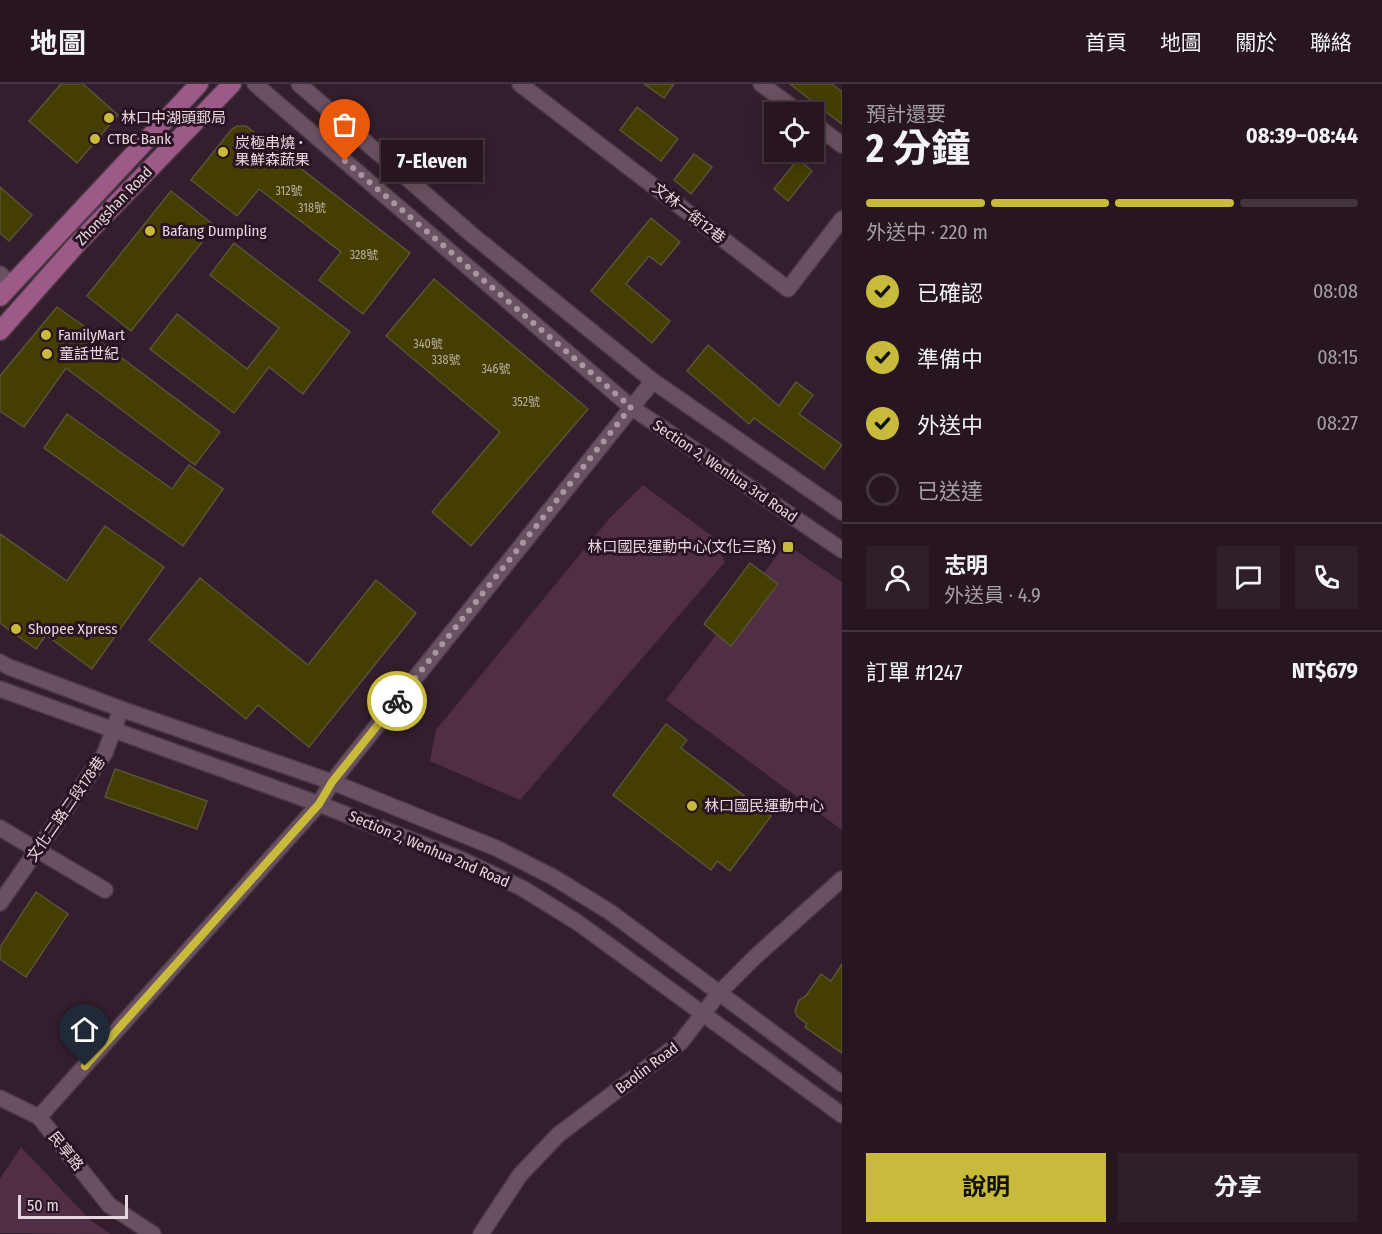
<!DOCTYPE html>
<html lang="zh-TW">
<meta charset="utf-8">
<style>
:root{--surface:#271622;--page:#2f1f2a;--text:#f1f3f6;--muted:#a49fa5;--line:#433540;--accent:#c8bb3b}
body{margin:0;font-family:"Fira Sans Condensed","Noto Sans TC",sans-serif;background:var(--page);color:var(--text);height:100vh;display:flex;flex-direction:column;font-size:22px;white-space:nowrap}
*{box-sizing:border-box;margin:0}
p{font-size:20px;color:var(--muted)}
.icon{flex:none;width:33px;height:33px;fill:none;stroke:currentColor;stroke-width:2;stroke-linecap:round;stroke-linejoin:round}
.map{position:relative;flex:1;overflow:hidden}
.drawer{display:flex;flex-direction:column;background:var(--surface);width:540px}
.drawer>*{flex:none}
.controls{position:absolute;left:764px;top:18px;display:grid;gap:12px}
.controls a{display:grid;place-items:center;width:60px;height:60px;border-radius:0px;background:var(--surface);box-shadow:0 3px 15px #0003,0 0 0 2px var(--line);font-size:30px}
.scale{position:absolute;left:18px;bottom:15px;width:110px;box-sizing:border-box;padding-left:6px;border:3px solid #e6d7e0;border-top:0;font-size:16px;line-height:21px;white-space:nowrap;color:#e6d7e0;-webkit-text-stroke:4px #2a1423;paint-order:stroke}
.pin{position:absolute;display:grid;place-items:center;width:51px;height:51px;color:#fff;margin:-62px -26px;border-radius:50% 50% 50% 0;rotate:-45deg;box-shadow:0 0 6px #0007}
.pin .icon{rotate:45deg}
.courier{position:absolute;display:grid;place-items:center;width:60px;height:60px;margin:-30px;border:4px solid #c8bb3b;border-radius:50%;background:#fff;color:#222;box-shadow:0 2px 8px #0007}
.bubble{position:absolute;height:42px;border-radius:0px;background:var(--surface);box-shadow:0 3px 15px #0003,0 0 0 2px var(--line);font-size:20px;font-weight:700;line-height:42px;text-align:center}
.overview em{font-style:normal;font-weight:700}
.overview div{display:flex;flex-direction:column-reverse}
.overview{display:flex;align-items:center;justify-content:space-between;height:102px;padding:0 24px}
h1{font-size:39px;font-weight:700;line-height:45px}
.bar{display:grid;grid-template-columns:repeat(4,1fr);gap:9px 6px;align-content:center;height:72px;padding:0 24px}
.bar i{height:8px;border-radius:4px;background:var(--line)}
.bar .selected{background:var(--accent)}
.bar p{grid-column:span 4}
.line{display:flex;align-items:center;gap:15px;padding:0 24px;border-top:2px solid var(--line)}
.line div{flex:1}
.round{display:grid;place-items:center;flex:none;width:63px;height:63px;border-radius:0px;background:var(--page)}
ol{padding:0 24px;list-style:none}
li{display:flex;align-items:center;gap:18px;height:66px}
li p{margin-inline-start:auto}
li .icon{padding:6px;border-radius:50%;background:var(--accent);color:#111;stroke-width:4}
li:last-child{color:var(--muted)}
li i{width:33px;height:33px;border:3px solid var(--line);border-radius:50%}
.primary-button{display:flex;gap:12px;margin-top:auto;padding:12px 24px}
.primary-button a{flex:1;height:69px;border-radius:0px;background:var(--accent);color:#111;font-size:24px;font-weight:700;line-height:69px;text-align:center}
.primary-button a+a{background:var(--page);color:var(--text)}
header{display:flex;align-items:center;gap:36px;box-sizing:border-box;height:84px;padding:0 30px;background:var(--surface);border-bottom:2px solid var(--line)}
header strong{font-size:28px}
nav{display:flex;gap:33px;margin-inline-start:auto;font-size:21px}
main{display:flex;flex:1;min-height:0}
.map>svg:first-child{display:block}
.green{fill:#502f45}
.building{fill:#443e00;stroke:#575439;stroke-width:1.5}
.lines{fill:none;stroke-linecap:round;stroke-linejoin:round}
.minor-casing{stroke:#4c3946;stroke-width:18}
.major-casing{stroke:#4c3946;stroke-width:21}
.minor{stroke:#6a5161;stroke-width:15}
.major{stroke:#9d5988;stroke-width:18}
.done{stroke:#a896a1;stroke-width:6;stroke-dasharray:0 10.8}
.route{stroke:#c8bb3b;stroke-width:8}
.poi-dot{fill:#c8bb3b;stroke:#2a1423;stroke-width:2}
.labels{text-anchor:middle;stroke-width:6;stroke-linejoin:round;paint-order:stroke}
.number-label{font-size:12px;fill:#beb1a8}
.poi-label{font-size:15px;fill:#e6d7e0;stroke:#2a1423;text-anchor:start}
.street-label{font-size:15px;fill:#e6d7e0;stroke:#2a1423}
</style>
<header>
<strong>地圖</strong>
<nav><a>首頁</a><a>地圖</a><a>關於</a><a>聯絡</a></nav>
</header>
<main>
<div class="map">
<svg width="842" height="1150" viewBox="0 0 842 1150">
<rect width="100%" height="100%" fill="#341e2d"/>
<!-- green -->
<g class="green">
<polygon points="643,401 712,452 725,478 520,716 430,677 436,646 609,435"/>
<polygon points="786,460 842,498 842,746 666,616"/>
<polygon points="21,1063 89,1135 110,1150 0,1149 0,1095"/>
</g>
<!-- building -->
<g class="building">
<polygon points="61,0 83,0 118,31 77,79 29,37"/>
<polygon points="644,0 674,0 664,14"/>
<polygon points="790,0 832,0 842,8 842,40"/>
<polygon points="637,23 678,55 661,77 620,46"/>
<polygon points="237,42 246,42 410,169 363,230 319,196 341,168 259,105 237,132 191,96 232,45"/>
<polygon points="694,70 712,83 691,110 674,96"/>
<polygon points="798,75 812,87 788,117 774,105"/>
<polygon points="0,103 32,131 9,157 0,149"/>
<polygon points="171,107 215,142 131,247 87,212"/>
<polygon points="651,134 680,158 661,181 649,172 626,200 670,237 652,259 591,207"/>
<polygon points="234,159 350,248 303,310 269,283 234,329 150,265 177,230 247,285 279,244 210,191"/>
<polygon points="434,195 588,325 471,462 432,428 500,348 386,252"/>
<polygon points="57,223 92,248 90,250 220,348 195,381 66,284 24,343 0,327 0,292"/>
<polygon points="708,261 779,322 796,298 813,311 799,330 842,361 824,385 754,334 749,340 687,287"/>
<polygon points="67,330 172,405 189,381 223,405 183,462 44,364"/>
<polygon points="105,442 164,483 92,585 46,551 36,565 0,539 0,450 67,497"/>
<polygon points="750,479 778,500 731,562 704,540"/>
<polygon points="200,494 308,581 376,496 416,529 309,663 258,621 246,635 149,556"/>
<polygon points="666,640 687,656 681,664 771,732 730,787 717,777 711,786 613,711"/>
<polygon points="115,685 207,717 197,745 105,713"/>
<polygon points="36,808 68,830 26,893 0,875 0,863"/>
<polygon points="842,880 842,969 805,943 807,940 797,932 795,927 799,916 806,912 821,890 831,897"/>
</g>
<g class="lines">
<defs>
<g id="minor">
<polyline points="255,0 631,323 842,466"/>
<polyline points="299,0 471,150 653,297 842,428"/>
<polyline points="520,0 788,205 842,135"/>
<polyline points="761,0 799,28"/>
<polyline points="813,39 842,61"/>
<polyline points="0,190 12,201"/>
<polyline points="0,578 9,583 121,625 332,698 496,764 553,793 610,828 842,1000"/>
<polyline points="0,605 319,720 460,775 522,804 577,838 842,1031"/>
<polyline points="0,744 105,806"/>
<polyline points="0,819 105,669 121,625"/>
<polyline points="0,1014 39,1033 109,1121 153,1150"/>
<polyline points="39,1033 319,720 332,698 653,297"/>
<polyline points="481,1150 520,1091 558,1051 681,958 719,909 756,872 842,795"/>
</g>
<g id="major">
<polyline points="0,213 199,0"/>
<polyline points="0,247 77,160 232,0"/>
</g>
</defs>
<!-- minor casing -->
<use href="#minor" class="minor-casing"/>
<!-- major casing -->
<use href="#major" class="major-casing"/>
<!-- minor -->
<use href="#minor" class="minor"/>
<!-- major -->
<use href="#major" class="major"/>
</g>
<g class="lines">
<!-- done -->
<polyline class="done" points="345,77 631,323 397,617"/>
<!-- route -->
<polyline class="route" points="85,982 319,720 332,698 397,617"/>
</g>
<!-- markers -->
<g class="poi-dot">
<circle cx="109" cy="34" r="6"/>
<circle cx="95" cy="55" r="6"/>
<circle cx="223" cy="68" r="6"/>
<circle cx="150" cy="147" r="6"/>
<circle cx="46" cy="251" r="6"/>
<circle cx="47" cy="270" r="6"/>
<rect x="782" y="457" width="12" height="12" rx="3"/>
<circle cx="16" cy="545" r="6"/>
<circle cx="692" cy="722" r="6"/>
</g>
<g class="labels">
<!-- number labels -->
<g class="number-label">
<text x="289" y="111">312號</text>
<text x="312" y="128">318號</text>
<text x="364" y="175">328號</text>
<text x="428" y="264">340號</text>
<text x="446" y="280">338號</text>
<text x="496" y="289">346號</text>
<text x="526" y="322">352號</text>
</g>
<!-- poi labels -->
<g class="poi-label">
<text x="121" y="39">林口中湖頭郵局</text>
<text x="107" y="60">CTBC Bank</text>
<text x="235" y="64">炭極串燒 •<tspan x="235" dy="17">果鮮森蔬果</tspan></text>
<text x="162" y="152">Bafang Dumpling</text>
<text x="58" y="256">FamilyMart</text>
<text x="59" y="275">童話世紀</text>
<text x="776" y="468" text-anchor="end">林口國民運動中心(文化三路)</text>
<text x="28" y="550">Shopee Xpress</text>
<text x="704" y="727">林口國民運動中心</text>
</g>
<!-- street labels -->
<g class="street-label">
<text transform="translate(114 122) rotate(-46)" y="5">Zhongshan Road</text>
<text transform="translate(689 129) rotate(38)" y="5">文林一街12巷</text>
<text transform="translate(725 387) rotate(34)" y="5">Section 2, Wenhua 3rd Road</text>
<text transform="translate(66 725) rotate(-55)" y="5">文化二路二段178巷</text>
<text transform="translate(429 765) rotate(23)" y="5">Section 2, Wenhua 2nd Road</text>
<text transform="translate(647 984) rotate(-37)" y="5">Baolin Road</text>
<text transform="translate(66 1067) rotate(51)" y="5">民享路</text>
</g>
</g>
</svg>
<div class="controls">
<a><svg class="icon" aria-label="locate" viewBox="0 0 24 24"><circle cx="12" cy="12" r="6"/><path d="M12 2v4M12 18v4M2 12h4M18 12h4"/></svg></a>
</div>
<div class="scale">50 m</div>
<div class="pin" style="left:345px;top:77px;background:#ea580c"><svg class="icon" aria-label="bag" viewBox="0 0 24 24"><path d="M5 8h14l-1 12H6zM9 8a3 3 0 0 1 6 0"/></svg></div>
<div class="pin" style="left:85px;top:982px;background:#1f2937"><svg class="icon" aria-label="home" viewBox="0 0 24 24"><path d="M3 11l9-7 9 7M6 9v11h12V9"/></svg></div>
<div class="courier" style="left:397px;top:617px"><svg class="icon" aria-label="bike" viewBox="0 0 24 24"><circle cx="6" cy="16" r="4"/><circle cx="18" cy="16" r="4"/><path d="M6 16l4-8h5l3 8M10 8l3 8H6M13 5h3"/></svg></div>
<div class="bubble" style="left:381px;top:56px;width:102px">7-Eleven</div>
</div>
<section class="drawer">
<div class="overview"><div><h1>2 分鐘</h1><p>預計還要</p></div><em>08:39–08:44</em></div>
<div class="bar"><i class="selected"></i><i class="selected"></i><i class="selected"></i><i></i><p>外送中 · 220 m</p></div>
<ol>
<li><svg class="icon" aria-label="check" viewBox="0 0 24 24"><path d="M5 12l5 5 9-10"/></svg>已確認<p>08:08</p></li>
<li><svg class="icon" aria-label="check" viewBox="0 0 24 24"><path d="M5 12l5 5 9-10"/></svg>準備中<p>08:15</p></li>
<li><svg class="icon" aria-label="check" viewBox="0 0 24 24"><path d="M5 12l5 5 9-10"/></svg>外送中<p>08:27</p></li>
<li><i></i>已送達</li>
</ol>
<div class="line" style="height:108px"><a class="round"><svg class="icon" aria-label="person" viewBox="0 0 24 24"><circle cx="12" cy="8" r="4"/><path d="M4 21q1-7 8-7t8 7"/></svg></a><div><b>志明</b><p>外送員 · 4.9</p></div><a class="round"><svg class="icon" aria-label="chat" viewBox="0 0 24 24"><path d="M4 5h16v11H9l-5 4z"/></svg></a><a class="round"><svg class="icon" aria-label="phone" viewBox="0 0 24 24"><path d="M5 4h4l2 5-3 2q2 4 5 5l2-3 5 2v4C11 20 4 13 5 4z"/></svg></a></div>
<div class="line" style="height:78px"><div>訂單 #1247</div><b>NT$679</b></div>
<div class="primary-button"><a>說明</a><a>分享</a></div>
</section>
</main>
